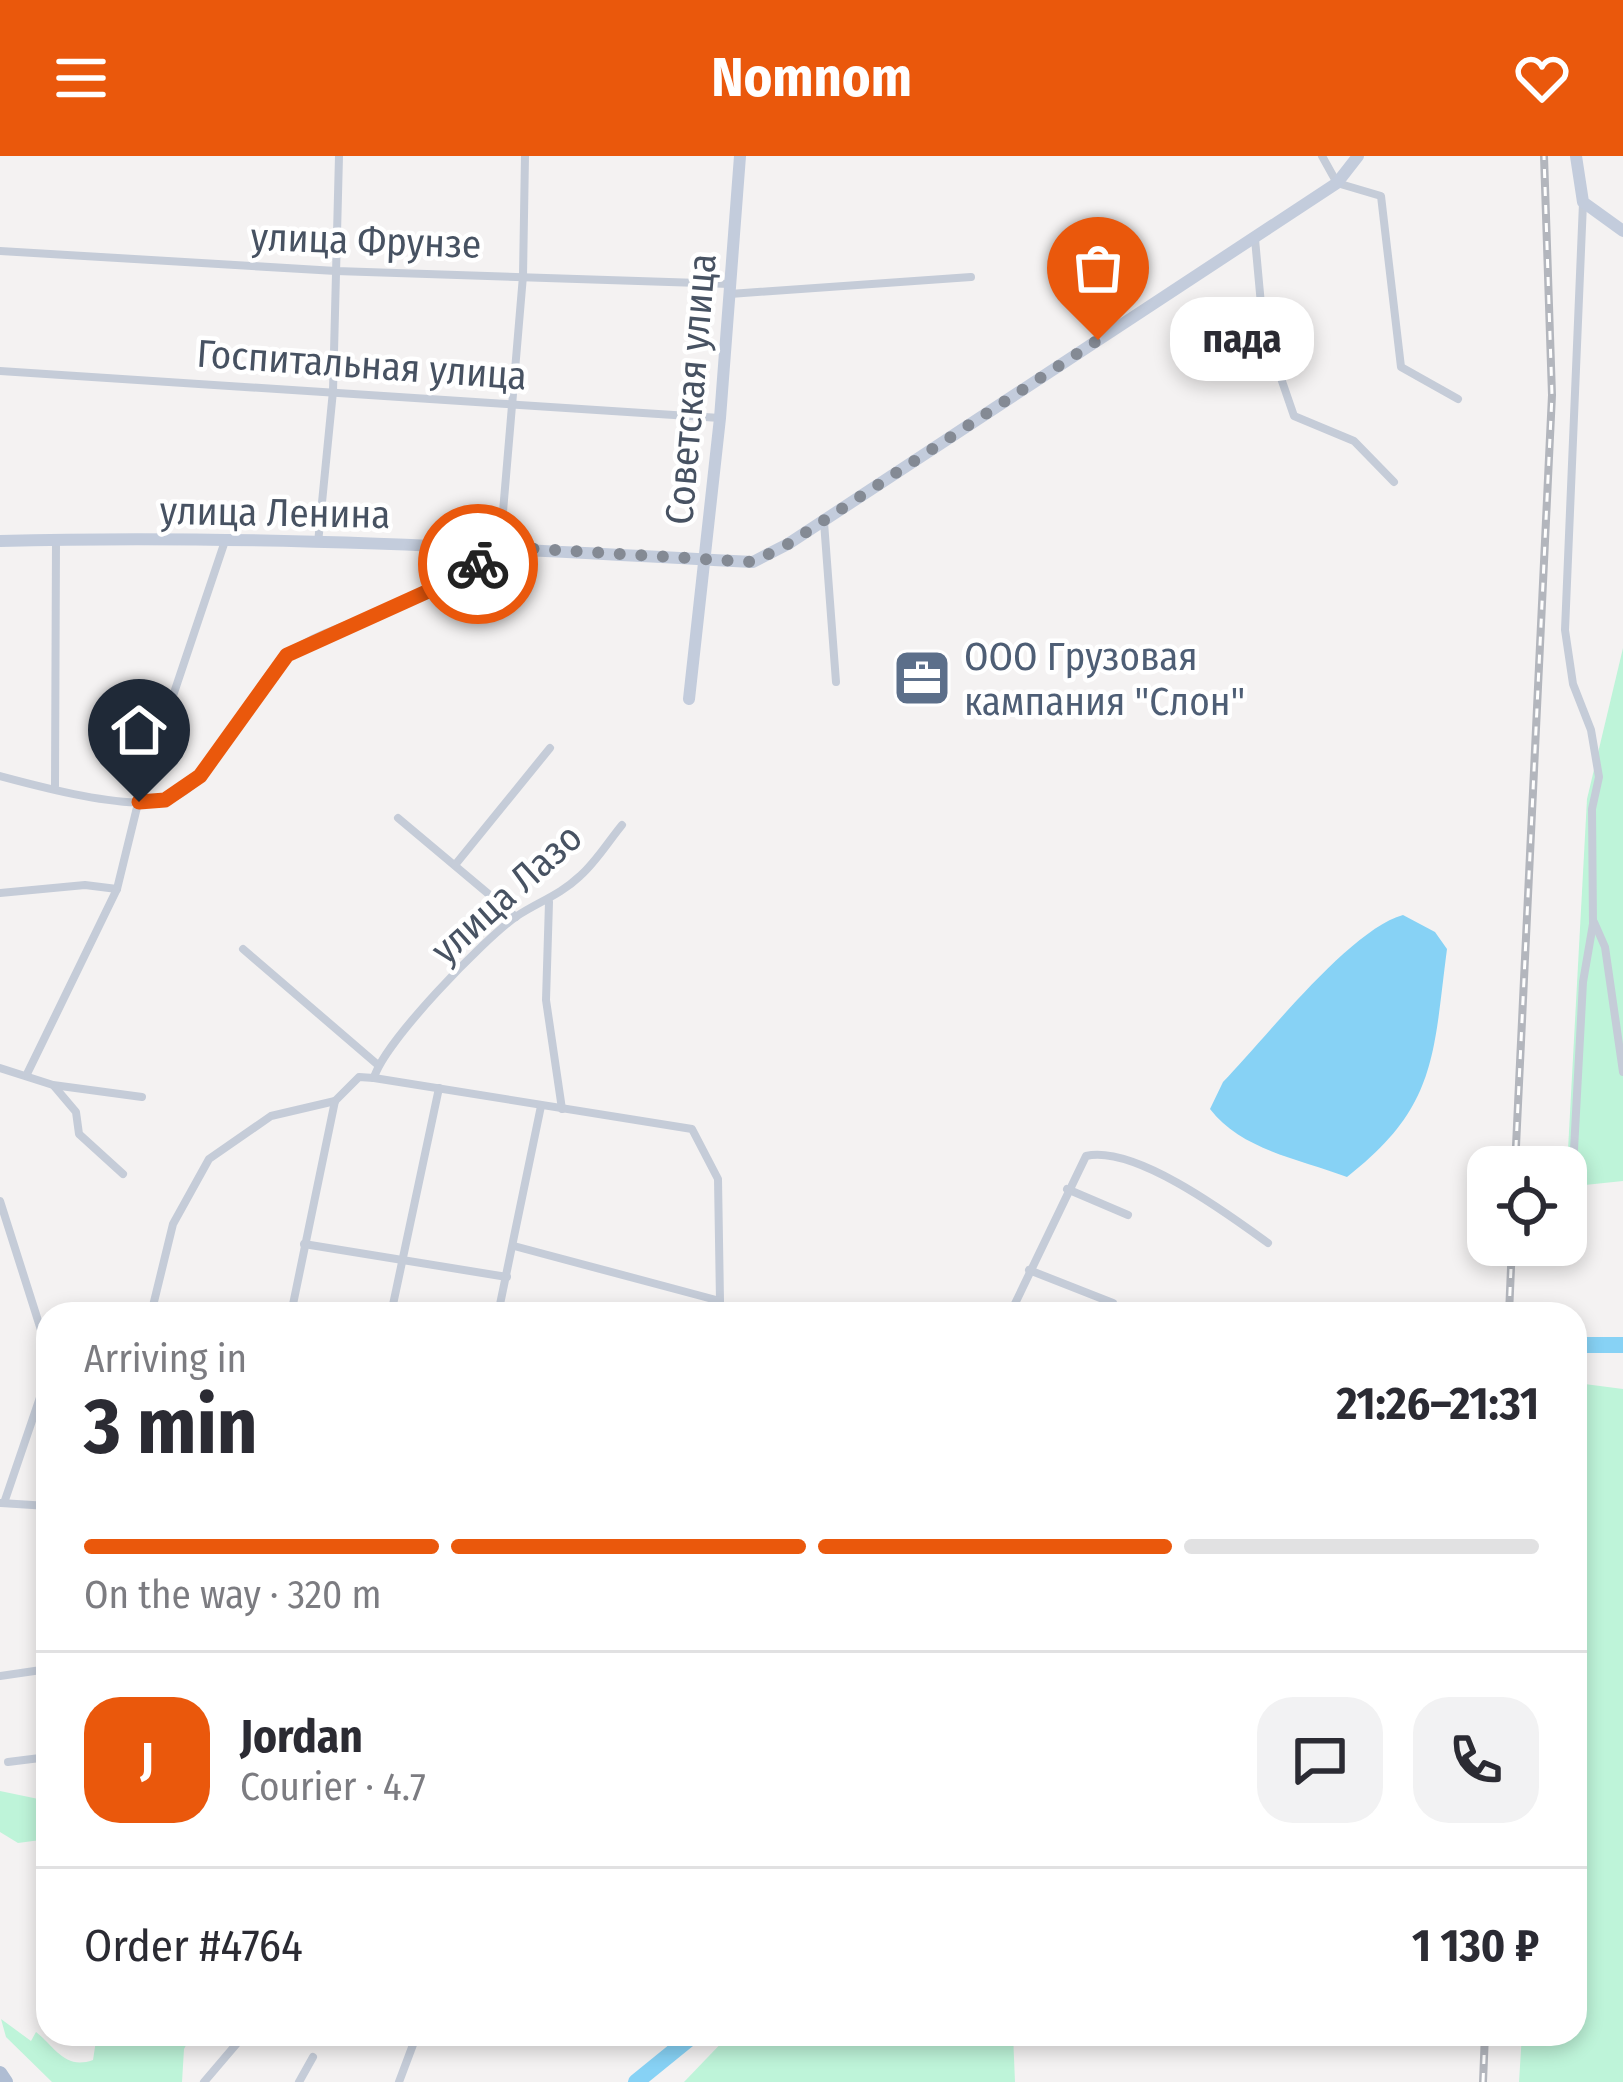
<!DOCTYPE html>
<meta charset="utf-8">
<style>
:root{--surface:#fff;--page:#f2f2f3;--text:#2b2b33;--muted:#7c7c81;--line:#e1e1e2;--accent:#ea580c}
body{margin:0;font-family:"Fira Sans Condensed",sans-serif;background:var(--page);color:var(--text);height:100vh;display:flex;flex-direction:column;font-size:45px;white-space:nowrap}
*{box-sizing:border-box;margin:0}
p{font-size:39px;color:var(--muted)}
.icon{flex:none;width:66px;height:66px;fill:none;stroke:currentColor;stroke-width:2;stroke-linecap:round;stroke-linejoin:round}
.map{position:relative;flex:1;overflow:hidden}
.sheet{position:absolute;left:36px;top:1146px;width:1551px;height:744px;display:flex;flex-direction:column;background:var(--surface);border-radius:36px;box-shadow:0 6px 18px #0003}
.sheet>*{flex:none}
.controls{position:absolute;left:1467px;top:990px;display:grid;gap:24px}
.controls a{display:grid;place-items:center;width:120px;height:120px;border-radius:24px;background:var(--surface);box-shadow:0 6px 18px #0003;font-size:60px}
.pin{position:absolute;display:grid;place-items:center;width:102px;height:102px;color:#fff;margin:-123px -51px;border-radius:50% 50% 50% 0;rotate:-45deg;box-shadow:0 0 12px #0007}
.pin .icon{rotate:45deg}
.courier{position:absolute;display:grid;place-items:center;width:120px;height:120px;margin:-60px;border:9px solid #ea580c;border-radius:50%;background:#fff;color:#222;box-shadow:0 3px 15px #0007}
.bubble{position:absolute;height:84px;border-radius:36px;background:var(--surface);box-shadow:0 6px 18px #0003;font-size:39px;font-weight:700;line-height:84px;text-align:center}
.headline em{font-style:normal;font-weight:700}
.headline div{display:flex;flex-direction:column-reverse}
.headline{display:flex;align-items:center;justify-content:space-between;height:204px;padding:0 48px}
h1{font-size:78px;font-weight:700;line-height:90px}
.bar{display:grid;grid-template-columns:repeat(4,1fr);gap:18px 12px;align-content:center;height:144px;padding:0 48px}
.bar i{height:15px;border-radius:9px;background:var(--line)}
.bar .current{background:var(--accent)}
.bar p{grid-column:span 4}
.line{display:flex;align-items:center;gap:30px;padding:0 48px;border-top:3px solid var(--line)}
.line div{flex:1}
.round{display:grid;place-items:center;flex:none;width:126px;height:126px;border-radius:36px;background:var(--page)}
header{display:flex;justify-content:space-between;align-items:center;height:156px;padding:0 48px;background:var(--accent);color:#fff;font-size:54px;font-weight:700}
.map>svg:first-child{display:block}
.green{fill:#bef4d9}
.water{fill:#87d2f5}
.lines{fill:none;stroke-linecap:round;stroke-linejoin:round}
.river{stroke:#87d2f5;stroke-width:16}
.street{stroke:#c5ccd8;stroke-width:8}
.secondary{stroke:#c3ccdc;stroke-width:12}
.primary{stroke:#afbdd3;stroke-width:14}
.rail-casing{stroke:#b3b6bd;stroke-width:8}
.rail{stroke:#fff;stroke-width:3;stroke-dasharray:9;stroke-linecap:butt}
.done{stroke:#848a94;stroke-width:12;stroke-dasharray:0 21.6}
.route{stroke:#ea580c;stroke-width:15}
.labels{text-anchor:middle;stroke-width:9;stroke-linejoin:round;paint-order:stroke}
.street-label{font-size:39px;fill:#475262;stroke:#fff}
.service-label{font-size:39px;fill:#4e5e75;stroke:#fff;text-anchor:start}
</style>
<header><svg class="icon" aria-label="menu" viewBox="0 0 24 24"><path d="M4 6h16M4 12h16M4 18h16"/></svg>Nomnom<svg class="icon" aria-label="heart" viewBox="0 0 24 24"><path d="M12 20l-8-8c-3-5 5-10 8-4 3-6 11-1 8 4z"/></svg></header>
<div class="map">
<svg width="1623" height="1926" viewBox="0 0 1623 1926">
<rect width="100%" height="100%" fill="#f4f2f2"/>
<!-- green -->
<g class="green">
<polygon points="1623,492 1623,1025 1566,1031 1587,643"/>
<polygon points="1577,1227 1623,1233 1623,1926 1519,1926 1522,1878 1575,1878"/>
<polygon points="0,1635 48,1645 48,1683 18,1687 0,1676"/>
<path d="M1,1863L31,1885L36,1876C56,1892 65,1914 93,1904L97,1878H192L184,1893L182,1926H52L6,1881Z"/>
<polygon points="730,1878 1013,1878 1015,1926 684,1926"/>
</g>
<!-- water -->
<path class="water" d="M1403,759L1435,776L1447,793C1433,900 1437,951 1347,1021C1300,1003 1241,994 1210,953L1223,926C1265,883 1349,774 1403,759Z"/>
<g class="lines">
<!-- river -->
<g class="river">
<polyline points="1575,1189 1623,1189"/>
<polyline points="636,1926 695,1878"/>
</g>
<!-- street -->
<g class="street">
<polyline points="1322,0 1337,27 1381,40 1401,211 1458,243"/>
<polyline points="1255,83 1263,170 1294,260 1354,285 1394,326"/>
<polyline points="0,95 336,115 730,128"/>
<polyline points="730,138 971,121"/>
<polyline points="0,215 720,262"/>
<polyline points="824,366 836,526"/>
<polyline points="318,387 333,235 339,0"/>
<polyline points="500,391 523,120 525,0"/>
<path d="M0,620C41,631 123,653 163,645C221,631 245,533 287,499C336,459 457,448 488,392"/>
<polyline points="55,630 56,385"/>
<polyline points="398,662 516,761"/>
<polyline points="455,709 550,592"/>
<polyline points="0,737 85,729 117,733"/>
<polyline points="549,746 546,844 562,953"/>
<polyline points="1594,766 1605,791 1623,916"/>
<polyline points="243,793 378,909"/>
<polyline points="0,912 53,929 142,941"/>
<polyline points="27,918 117,733 141,635 225,385"/>
<polyline points="374,922 692,973 718,1023 720,1145"/>
<polyline points="54,930 76,956 79,978 123,1018"/>
<polyline points="1574,994 1583,826 1593,768 1592,653 1599,621 1591,574 1573,528 1565,474 1583,47"/>
<polyline points="1067,1033 1128,1059"/>
<polyline points="0,1045 48,1196"/>
<polyline points="304,1088 507,1121"/>
<polyline points="514,1090 720,1145 718,1158"/>
<polyline points="1029,1114 1113,1147"/>
<polyline points="151,1158 173,1068 209,1003 271,960 335,945"/>
<path d="M291,1158L335,945L359,921L374,922C383,887 485,782 517,760C538,746 560,739 580,720C596,706 608,686 622,669"/>
<polyline points="391,1158 439,932"/>
<polyline points="498,1158 541,950"/>
<path d="M1010,1158L1086,1000C1135,989 1228,1058 1268,1087"/>
<polyline points="1,1347 48,1350"/>
<polyline points="4,1347 48,1218"/>
<polyline points="0,1520 48,1513"/>
<polyline points="8,1606 48,1601"/>
<polyline points="204,1926 245,1878"/>
<polyline points="299,1926 313,1901"/>
<polyline points="399,1926 417,1878"/>
</g>
<!-- secondary -->
<g class="secondary">
<polyline points="1576,0 1583,46 1623,75"/>
<path d="M0,385C251,378 503,392 753,406L788,388L1337,27L1358,0"/>
<polyline points="689,543 720,262 740,0"/>
</g>
<!-- primary -->
<polyline class="primary" points="0,1917 6,1926"/>
<defs>
<g id="rail">
<polyline points="1515,1011 1552,239 1544,0"/>
<polyline points="1509,1158 1512,1089"/>
<polyline points="1483,1926 1485,1878"/>
</g>
</defs>
<!-- rail casing -->
<use href="#rail" class="rail-casing"/>
<!-- rail -->
<use href="#rail" class="rail"/>
</g>
<g class="lines">
<!-- done -->
<polyline class="done" points="478,408 489,391 506,391 753,406 788,388 1098,184"/>
<!-- route -->
<polyline class="route" points="139,646 165,644 200,620 287,499 466,418 478,408"/>
</g>
<!-- icons -->
<defs>
<symbol id="office-square" viewBox="-11 -11 22 22"><rect x="-9" y="-9" width="18" height="18" rx="4" fill="#5c6f8a" stroke="#fff"/><path d="M-6-3h4V-5.5h4V-3h4V5H-6ZM-1-4.5V-3h2v-1.5ZM-6 0V1H6V0Z" fill="#fff"/></symbol>
</defs>
<g fill-rule="evenodd">
<use href="#office-square" x="889" y="489" width="66" height="66"/>
</g>
<g class="labels">
<!-- street labels -->
<g class="street-label">
<text transform="translate(366 84) rotate(2)" y="14">улица Фрунзе</text>
<text transform="translate(362 208) rotate(4)" y="14">Госпитальная улица</text>
<text transform="translate(690 233) rotate(-85)" y="14">Советская улица</text>
<text transform="translate(275 356) rotate(1)" y="14">улица Ленина</text>
<text transform="translate(506 737) rotate(-42)" y="14">улица Лазо</text>
</g>
<!-- service labels -->
<g class="service-label">
<text x="964" y="514">ООО Грузовая<tspan x="964" dy="45">кампания "Слон"</tspan></text>
</g>
</g>
</svg>
<div class="controls">
<a><svg class="icon" aria-label="locate" viewBox="0 0 24 24"><circle cx="12" cy="12" r="6"/><path d="M12 2v4M12 18v4M2 12h4M18 12h4"/></svg></a>
</div>
<div class="pin" style="left:1098px;top:184px;background:#ea580c"><svg class="icon" aria-label="bag" viewBox="0 0 24 24"><path d="M5 8h14l-1 12H6zM9 8a3 3 0 0 1 6 0"/></svg></div>
<div class="pin" style="left:139px;top:646px;background:#1f2937"><svg class="icon" aria-label="home" viewBox="0 0 24 24"><path d="M3 11l9-7 9 7M6 9v11h12V9"/></svg></div>
<div class="courier" style="left:478px;top:408px"><svg class="icon" aria-label="bike" viewBox="0 0 24 24"><circle cx="6" cy="16" r="4"/><circle cx="18" cy="16" r="4"/><path d="M6 16l4-8h5l3 8M10 8l3 8H6M13 5h3"/></svg></div>
<div class="bubble" style="left:1170px;top:141px;width:144px">пада</div>
<section class="sheet">
<div class="headline"><div><h1>3 min</h1><p>Arriving in</p></div><em>21:26–21:31</em></div>
<div class="bar"><i class="current"></i><i class="current"></i><i class="current"></i><i></i><p>On the way · 320 m</p></div>
<div class="line" style="height:216px"><b class="round" style="background:var(--accent);color:#fff">J</b><div><b>Jordan</b><p>Courier · 4.7</p></div><a class="round"><svg class="icon" aria-label="chat" viewBox="0 0 24 24"><path d="M4 5h16v11H9l-5 4z"/></svg></a><a class="round"><svg class="icon" aria-label="phone" viewBox="0 0 24 24"><path d="M5 4h4l2 5-3 2q2 4 5 5l2-3 5 2v4C11 20 4 13 5 4z"/></svg></a></div>
<div class="line" style="height:156px"><div>Order #4764</div><b>1 130 ₽</b></div>
</section>
</div>
